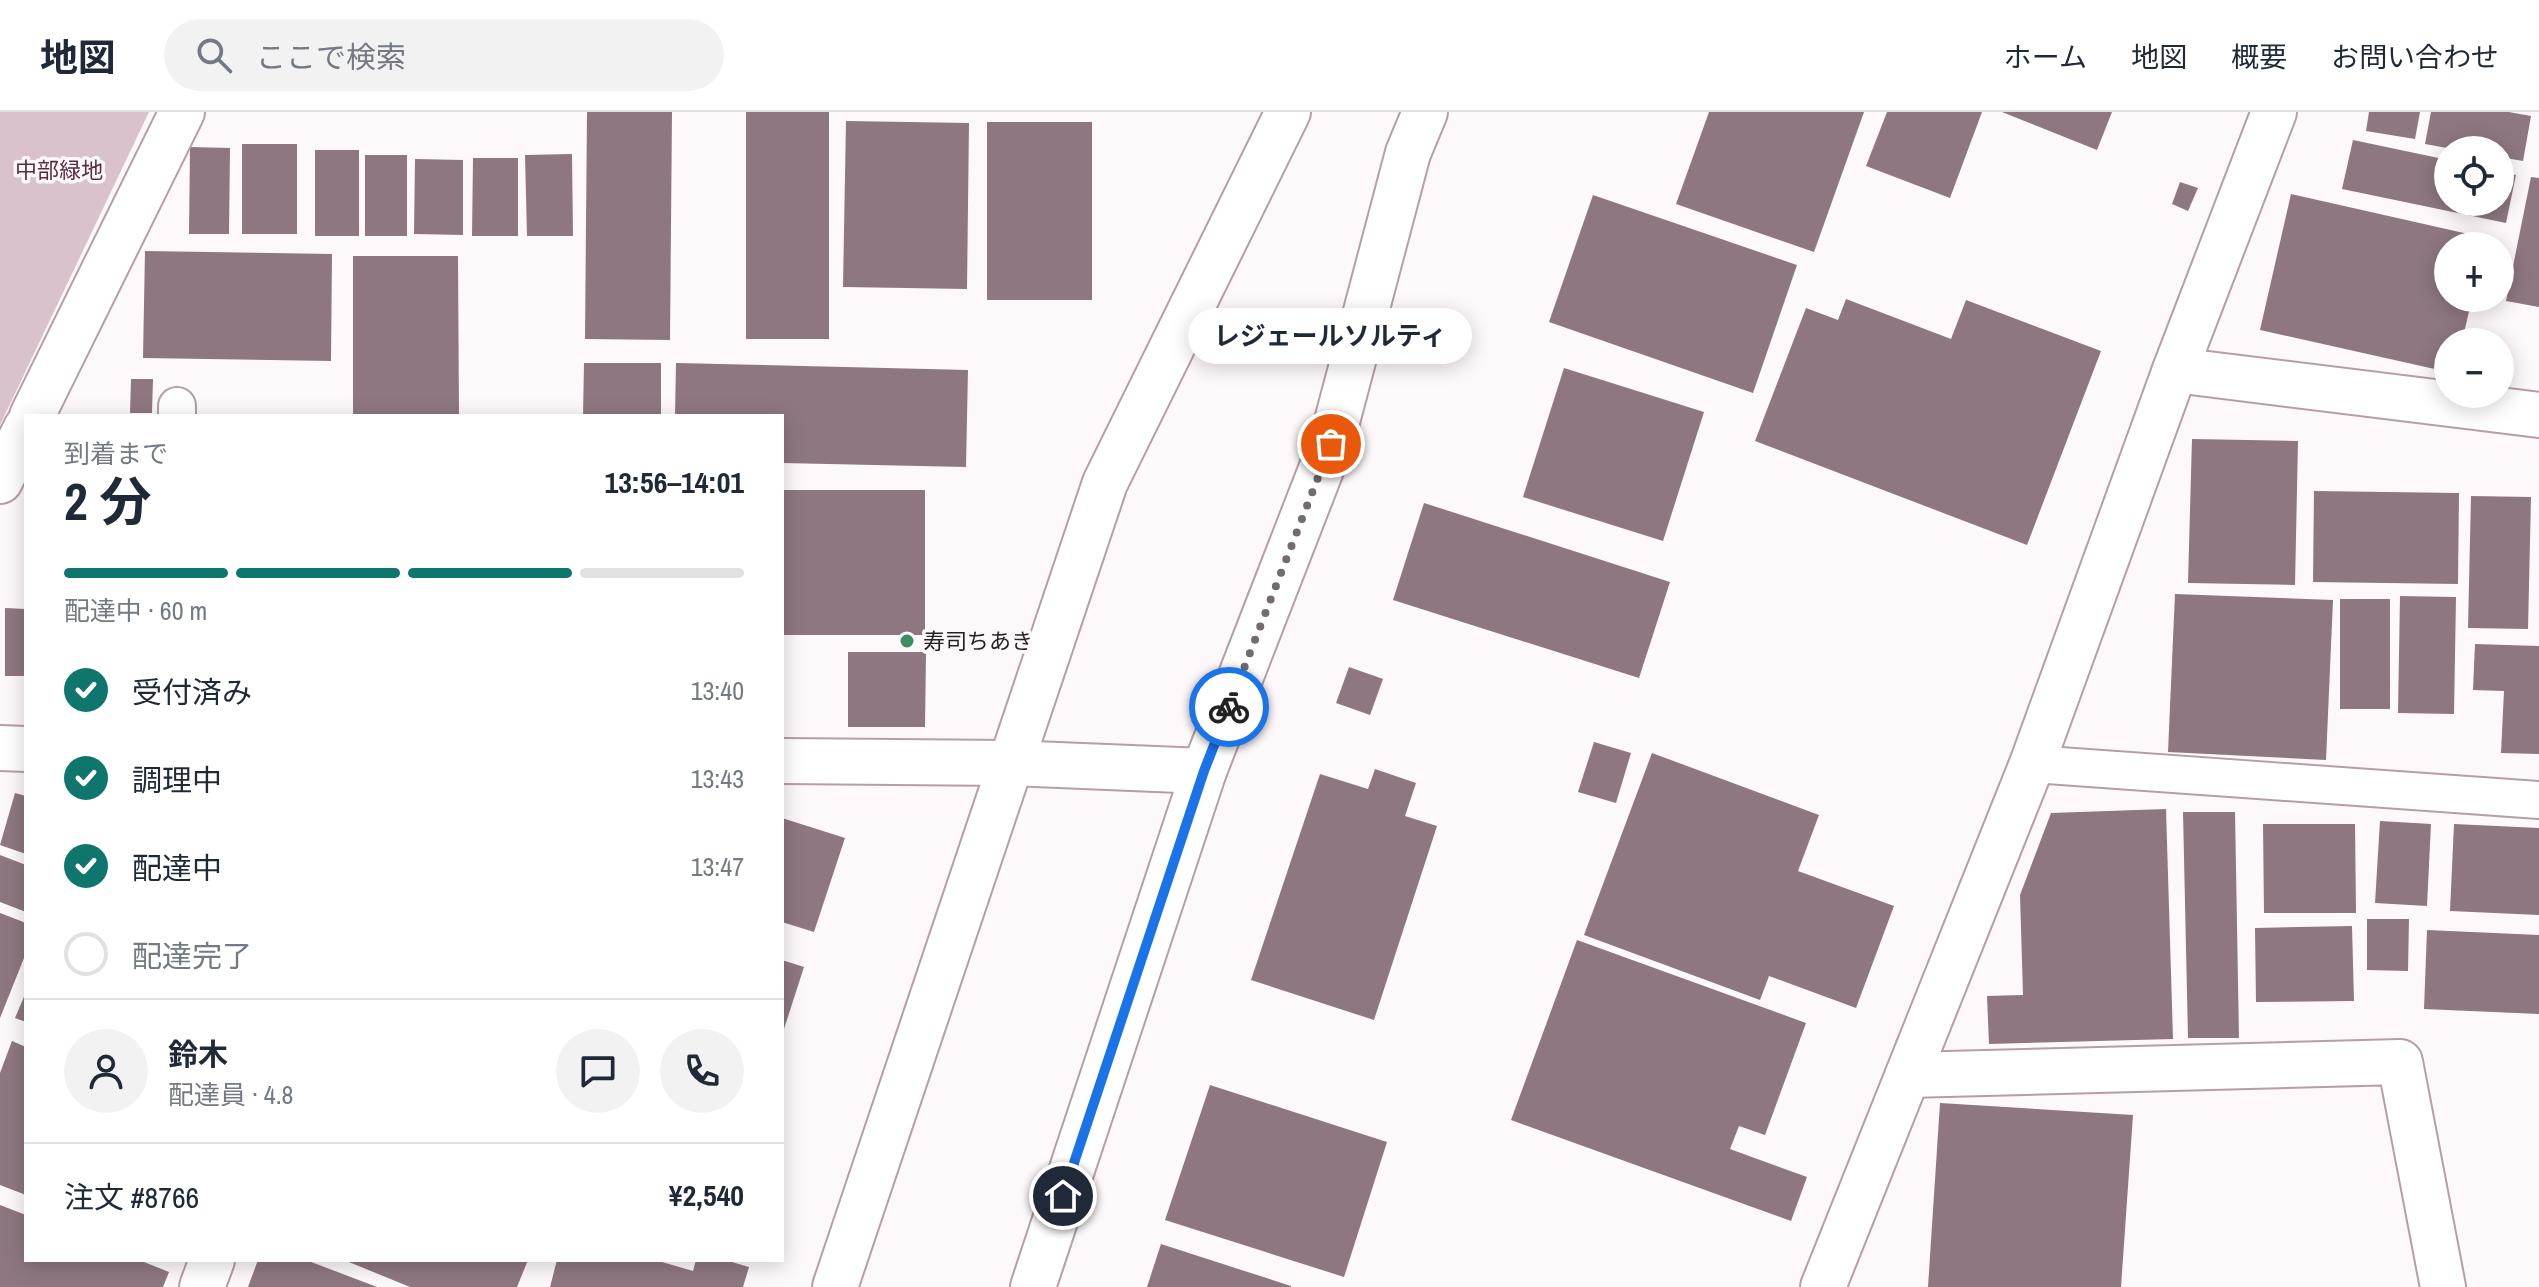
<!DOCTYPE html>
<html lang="ja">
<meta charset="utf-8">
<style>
:root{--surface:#fff;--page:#f2f2f3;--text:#1f2937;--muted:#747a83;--line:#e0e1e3;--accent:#0f766e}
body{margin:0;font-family:"Archivo Narrow","Noto Sans JP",sans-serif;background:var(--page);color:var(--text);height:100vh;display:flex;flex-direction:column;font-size:30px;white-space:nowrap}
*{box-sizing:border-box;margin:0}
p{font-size:26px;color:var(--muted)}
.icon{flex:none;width:44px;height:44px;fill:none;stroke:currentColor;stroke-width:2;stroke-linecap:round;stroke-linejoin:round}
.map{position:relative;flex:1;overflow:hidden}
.side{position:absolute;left:24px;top:302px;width:760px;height:848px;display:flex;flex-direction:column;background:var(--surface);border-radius:0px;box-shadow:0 4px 20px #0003}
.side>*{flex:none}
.fabs{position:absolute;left:2434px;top:24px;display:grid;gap:16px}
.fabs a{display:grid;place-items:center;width:80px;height:80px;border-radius:50%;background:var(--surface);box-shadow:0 4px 20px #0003;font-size:40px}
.pin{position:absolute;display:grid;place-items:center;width:68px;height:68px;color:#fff;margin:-34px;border:4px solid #fff;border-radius:50%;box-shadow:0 2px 8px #0007}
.courier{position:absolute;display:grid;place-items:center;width:80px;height:80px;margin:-40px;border:6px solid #1a73e8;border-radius:50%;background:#fff;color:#222;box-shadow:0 2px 10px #0007}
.bubble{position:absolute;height:56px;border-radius:28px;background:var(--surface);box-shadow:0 4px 20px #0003;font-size:26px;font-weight:700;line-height:56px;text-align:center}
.overview em{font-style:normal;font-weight:700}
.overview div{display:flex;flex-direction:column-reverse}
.overview{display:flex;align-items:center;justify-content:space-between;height:136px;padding:0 40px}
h1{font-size:52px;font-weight:700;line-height:60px}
.bar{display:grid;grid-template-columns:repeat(4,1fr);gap:12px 8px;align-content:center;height:96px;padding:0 40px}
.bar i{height:10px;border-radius:6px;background:var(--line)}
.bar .active{background:var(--accent)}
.bar p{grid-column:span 4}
.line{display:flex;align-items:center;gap:20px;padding:0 40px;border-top:2px solid var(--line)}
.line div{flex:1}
.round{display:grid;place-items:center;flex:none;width:84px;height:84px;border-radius:42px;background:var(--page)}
ol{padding:0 40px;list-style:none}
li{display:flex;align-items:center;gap:24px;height:88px}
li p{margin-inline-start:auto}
li .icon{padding:8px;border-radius:50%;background:var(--accent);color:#fff;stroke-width:4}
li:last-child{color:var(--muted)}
li i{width:44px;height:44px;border:4px solid var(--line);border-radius:50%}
header{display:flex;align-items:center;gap:48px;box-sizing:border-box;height:112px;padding:0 40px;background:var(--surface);border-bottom:2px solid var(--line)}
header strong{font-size:38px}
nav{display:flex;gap:44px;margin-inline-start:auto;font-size:28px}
.search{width:560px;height:72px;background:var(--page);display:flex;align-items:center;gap:20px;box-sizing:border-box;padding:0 28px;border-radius:44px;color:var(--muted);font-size:30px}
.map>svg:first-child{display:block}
.green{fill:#dac2cc}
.building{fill:#8e7781}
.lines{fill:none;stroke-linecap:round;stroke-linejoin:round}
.service-casing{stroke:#b69ea8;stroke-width:40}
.minor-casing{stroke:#b69ea8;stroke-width:48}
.tertiary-casing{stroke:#b69ea8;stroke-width:48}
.service{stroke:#fff;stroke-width:36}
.minor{stroke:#fff;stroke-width:44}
.tertiary{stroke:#fff;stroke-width:44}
.done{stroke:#736b6e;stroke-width:8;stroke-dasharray:0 14.4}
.route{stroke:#1a73e8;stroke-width:10}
.poi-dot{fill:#3b8e60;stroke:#fdf8fa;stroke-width:3}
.labels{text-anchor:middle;stroke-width:7;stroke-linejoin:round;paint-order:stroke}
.park-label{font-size:22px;fill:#5a2b43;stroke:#fdf8fa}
.poi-label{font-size:22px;fill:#281f23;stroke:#fdf8fa;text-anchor:start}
</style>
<header>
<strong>地図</strong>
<div class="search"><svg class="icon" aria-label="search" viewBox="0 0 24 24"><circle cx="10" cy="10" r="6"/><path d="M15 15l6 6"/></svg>ここで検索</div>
<nav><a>ホーム</a><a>地図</a><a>概要</a><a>お問い合わせ</a></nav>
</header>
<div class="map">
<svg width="2539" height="1175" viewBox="0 0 2539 1175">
<rect width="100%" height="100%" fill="#fdf8fa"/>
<!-- green -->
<polygon class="green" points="0,0 149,0 0,313"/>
<!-- building -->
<g class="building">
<polygon points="587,0 672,0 670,228 585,227"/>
<rect x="746" y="0" width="83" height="227"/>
<polygon points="1709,0 1864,0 1814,140 1676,92"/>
<polygon points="1887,0 1982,0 1950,86 1866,54"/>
<polygon points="2002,0 2112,0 2097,38"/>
<polygon points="2369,0 2420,0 2415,27 2366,19"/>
<polygon points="2431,0 2509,0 2531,4 2523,49 2500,45 2500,38 2458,38 2425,32"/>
<polygon points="846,9 969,11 967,177 843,175"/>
<rect x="987" y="10" width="105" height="178"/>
<polygon points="2353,28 2448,48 2448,90 2500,90 2500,59 2516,63 2506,111 2342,77"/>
<rect x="242" y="32" width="55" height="90"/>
<polygon points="190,35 230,36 229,122 189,122"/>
<rect x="315" y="38" width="44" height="86"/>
<polygon points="572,42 573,124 527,124 525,43"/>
<rect x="365" y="43" width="42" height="81"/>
<polygon points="473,46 518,46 518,124 472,124"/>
<polygon points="415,47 463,48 463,123 414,122"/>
<polygon points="2531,65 2539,66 2539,195 2506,189"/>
<polygon points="2180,70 2198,76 2188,99 2172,92"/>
<polygon points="2291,82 2486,126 2484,134 2448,134 2448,186 2472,186 2462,230 2448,230 2448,260 2260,218"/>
<polygon points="1593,83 1797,153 1753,281 1549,210"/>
<polygon points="145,139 332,142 331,249 143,246"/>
<polygon points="353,144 458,144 459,304 353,304"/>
<polygon points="1846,187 1951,227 1966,188 2101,239 2027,433 1755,329 1806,196 1838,208"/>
<polygon points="584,251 661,251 661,304 583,304"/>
<polygon points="676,251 968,258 966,355 782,351 782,304 675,304"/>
<polygon points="1564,256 1704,300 1663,429 1523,385"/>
<polygon points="131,267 153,267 152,301 130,301"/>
<polygon points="2192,327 2298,329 2295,473 2188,471"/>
<rect x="782" y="378" width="143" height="145"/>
<polygon points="2314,379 2459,381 2458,472 2313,470"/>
<polygon points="2471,384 2531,385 2528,517 2468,516"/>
<polygon points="1424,391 1670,470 1639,566 1393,488"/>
<polygon points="2175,482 2333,488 2326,648 2168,640"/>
<polygon points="2400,484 2456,485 2454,602 2398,601"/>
<rect x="2340" y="487" width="50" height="110"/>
<polygon points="5,496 26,497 26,564 5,564"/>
<polygon points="2475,532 2539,534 2539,642 2501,641 2504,579 2473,578"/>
<polygon points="848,540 926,540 925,615 848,615"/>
<polygon points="1349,555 1383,567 1370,603 1336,591"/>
<polygon points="1594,630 1631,641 1616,691 1578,680"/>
<polygon points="1652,641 1819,703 1798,759 1894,794 1856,896 1769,864 1760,888 1584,823"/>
<polygon points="1375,657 1416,671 1405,704 1437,714 1374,908 1251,868 1320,662 1368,677"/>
<polygon points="15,681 26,684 26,742 0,733"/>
<polygon points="2166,697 2173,927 1989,932 1987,884 2023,883 2020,783 2051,701"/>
<polygon points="2183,700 2235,700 2239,926 2188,926"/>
<polygon points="782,706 845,726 814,820 782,810"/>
<polygon points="2380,709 2431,712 2427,794 2375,791"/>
<polygon points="2263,712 2355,712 2356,801 2264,801"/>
<polygon points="2454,712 2539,716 2539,803 2450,799"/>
<polygon points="0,743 26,753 26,800 0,790"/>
<polygon points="0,801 26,811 26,841 0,906"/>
<polygon points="2367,807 2409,807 2408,859 2367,858"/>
<polygon points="2352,814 2354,889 2256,890 2255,816"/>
<polygon points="2427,818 2539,823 2539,902 2424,897"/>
<polygon points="1577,828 1806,911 1765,1023 1739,1014 1730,1037 1807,1065 1791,1109 1511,1008"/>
<polygon points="782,848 804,855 783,920 782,920"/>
<polygon points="26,880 26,910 15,906"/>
<polygon points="12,929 26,935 26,1083 0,1073 0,961"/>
<polygon points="1210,973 1387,1030 1344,1165 1165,1108"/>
<polygon points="1940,991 2133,1003 2121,1175 1928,1175"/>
<polygon points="0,1093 26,1103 26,1148 139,1148 169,1160 163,1175 0,1175"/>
<polygon points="1161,1132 1291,1174 1291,1175 1147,1175"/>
<polygon points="258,1148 306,1148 377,1175 248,1175"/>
<polygon points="344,1148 528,1148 517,1175 410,1175"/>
<polygon points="557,1148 655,1148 693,1159 696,1148 725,1148 749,1155 743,1175 550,1175"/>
</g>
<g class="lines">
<defs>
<g id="service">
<polyline points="177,304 177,294"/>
<polyline points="2032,652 2539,688"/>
</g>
<g id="minor">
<polyline points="2175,258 2539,303"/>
<polyline points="32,304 182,0"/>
<polyline points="0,369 26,316"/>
<polyline points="0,636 26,637"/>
<polyline points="782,649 1008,651 1204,659"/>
<polyline points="1908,963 2400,950 2443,1175"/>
<polyline points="202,1175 212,1148"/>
<polyline points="1823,1175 2032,652 2175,258 2274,0"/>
</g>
<g id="tertiary">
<polyline points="835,1175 1105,371 1288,0"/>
<polyline points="1033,1175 1204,659 1331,332 1408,41 1425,0"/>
</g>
</defs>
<!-- service casing -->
<use href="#service" class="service-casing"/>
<!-- minor casing -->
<use href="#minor" class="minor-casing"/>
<!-- tertiary casing -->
<use href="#tertiary" class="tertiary-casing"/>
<!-- service -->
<use href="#service" class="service"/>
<!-- minor -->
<use href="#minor" class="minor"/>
<!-- tertiary -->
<use href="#tertiary" class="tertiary"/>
</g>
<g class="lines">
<!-- done -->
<polyline class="done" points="1229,595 1331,332"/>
<!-- route -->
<polyline class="route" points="1063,1084 1204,659 1229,595"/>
</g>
<!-- markers -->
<circle class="poi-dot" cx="907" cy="529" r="8"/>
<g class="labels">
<!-- park labels -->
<g class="park-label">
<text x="59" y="66">中部緑地</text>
</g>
<!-- poi labels -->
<g class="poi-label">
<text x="923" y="537">寿司ちあき</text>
</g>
</g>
</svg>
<div class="fabs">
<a><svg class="icon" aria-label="locate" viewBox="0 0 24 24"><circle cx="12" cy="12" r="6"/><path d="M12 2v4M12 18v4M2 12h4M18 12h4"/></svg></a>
<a>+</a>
<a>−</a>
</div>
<div class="pin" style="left:1331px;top:332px;background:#ea580c"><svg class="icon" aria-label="bag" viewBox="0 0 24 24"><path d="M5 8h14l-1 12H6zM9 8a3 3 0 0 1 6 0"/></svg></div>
<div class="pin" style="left:1063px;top:1084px;background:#1f2937"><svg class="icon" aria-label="home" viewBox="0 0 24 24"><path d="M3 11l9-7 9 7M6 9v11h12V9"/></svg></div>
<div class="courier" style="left:1229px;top:595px"><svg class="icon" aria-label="bike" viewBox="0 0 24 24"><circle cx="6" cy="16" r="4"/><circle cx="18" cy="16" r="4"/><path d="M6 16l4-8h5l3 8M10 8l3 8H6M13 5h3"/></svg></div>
<div class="bubble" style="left:1188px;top:196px;width:284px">レジェールソルティ</div>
<section class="side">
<div class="overview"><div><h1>2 分</h1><p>到着まで</p></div><em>13:56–14:01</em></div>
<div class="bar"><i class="active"></i><i class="active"></i><i class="active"></i><i></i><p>配達中 · 60 m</p></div>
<ol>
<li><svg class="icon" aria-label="check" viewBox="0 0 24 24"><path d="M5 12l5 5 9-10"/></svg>受付済み<p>13:40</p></li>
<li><svg class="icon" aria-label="check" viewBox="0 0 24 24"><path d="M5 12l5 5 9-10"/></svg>調理中<p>13:43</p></li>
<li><svg class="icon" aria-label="check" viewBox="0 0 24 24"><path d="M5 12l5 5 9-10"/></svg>配達中<p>13:47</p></li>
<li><i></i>配達完了</li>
</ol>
<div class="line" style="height:144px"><a class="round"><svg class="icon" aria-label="person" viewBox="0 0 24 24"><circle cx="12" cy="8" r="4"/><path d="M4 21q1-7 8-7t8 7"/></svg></a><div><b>鈴木</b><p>配達員 · 4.8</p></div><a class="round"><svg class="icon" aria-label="chat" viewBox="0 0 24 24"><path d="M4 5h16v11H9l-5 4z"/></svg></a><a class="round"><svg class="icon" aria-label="phone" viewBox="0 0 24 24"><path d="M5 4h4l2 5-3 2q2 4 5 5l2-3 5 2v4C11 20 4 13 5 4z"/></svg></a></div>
<div class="line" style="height:104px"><div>注文 #8766</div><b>¥2,540</b></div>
</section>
</div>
